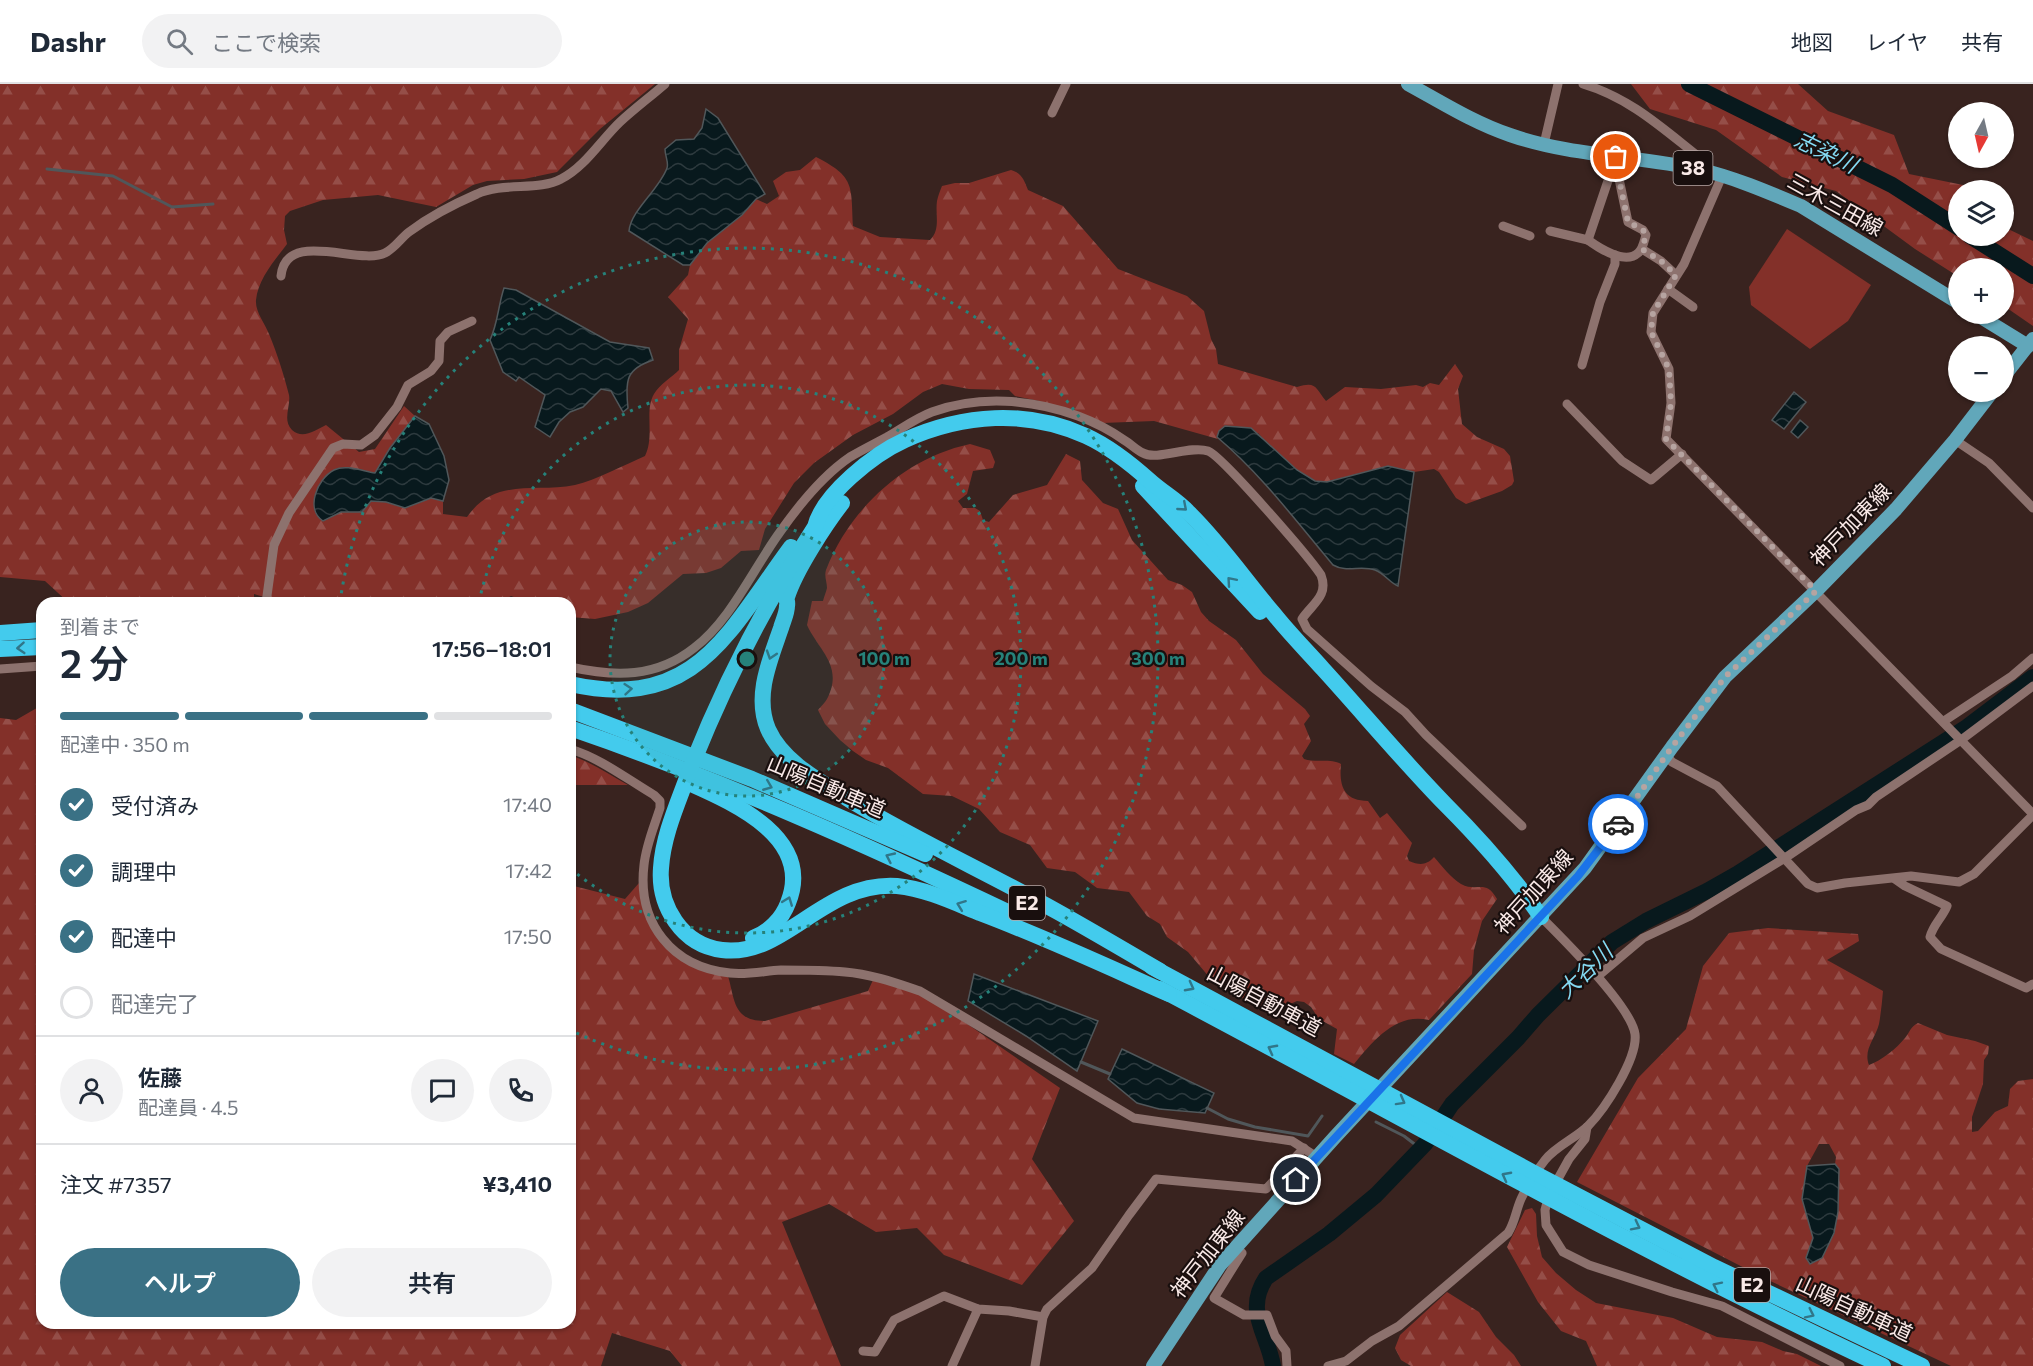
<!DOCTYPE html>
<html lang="ja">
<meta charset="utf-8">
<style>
:root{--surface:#fff;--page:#f2f2f3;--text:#1f2937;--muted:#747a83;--line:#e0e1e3;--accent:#3a7185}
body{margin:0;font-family:Commissioner,"Noto Sans JP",sans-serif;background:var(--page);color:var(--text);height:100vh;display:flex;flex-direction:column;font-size:22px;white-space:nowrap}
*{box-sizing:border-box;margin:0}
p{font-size:20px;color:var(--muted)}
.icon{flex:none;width:33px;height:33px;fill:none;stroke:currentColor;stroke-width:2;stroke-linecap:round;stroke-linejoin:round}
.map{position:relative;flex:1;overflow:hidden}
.side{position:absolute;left:36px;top:513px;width:540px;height:732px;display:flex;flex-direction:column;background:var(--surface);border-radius:18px;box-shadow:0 2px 4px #0004}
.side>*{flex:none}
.needle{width:39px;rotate:188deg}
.fabs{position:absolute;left:1948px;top:18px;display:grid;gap:12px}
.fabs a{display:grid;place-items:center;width:66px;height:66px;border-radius:50%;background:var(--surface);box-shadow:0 2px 4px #0004;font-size:30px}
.pin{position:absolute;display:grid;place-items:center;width:51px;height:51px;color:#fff;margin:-26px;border:3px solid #fff;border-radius:50%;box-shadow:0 2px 6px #0007}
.courier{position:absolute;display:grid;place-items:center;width:60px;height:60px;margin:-30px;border:4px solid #1a73e8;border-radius:50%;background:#fff;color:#222;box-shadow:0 2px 8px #0007}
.summary em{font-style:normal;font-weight:600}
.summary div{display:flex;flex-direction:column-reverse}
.summary{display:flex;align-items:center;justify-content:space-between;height:102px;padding:0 24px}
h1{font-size:39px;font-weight:600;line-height:45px}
.bar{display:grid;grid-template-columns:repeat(4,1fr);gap:9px 6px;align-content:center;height:72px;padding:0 24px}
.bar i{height:8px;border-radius:4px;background:var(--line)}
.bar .active{background:var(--accent)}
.bar p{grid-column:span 4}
.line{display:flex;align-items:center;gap:15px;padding:0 24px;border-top:2px solid var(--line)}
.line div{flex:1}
.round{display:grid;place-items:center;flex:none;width:63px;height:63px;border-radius:32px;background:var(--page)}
ol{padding:0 24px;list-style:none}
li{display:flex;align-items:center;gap:18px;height:66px}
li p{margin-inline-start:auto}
li .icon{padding:6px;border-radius:50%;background:var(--accent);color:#fff;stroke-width:4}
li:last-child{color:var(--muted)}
li i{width:33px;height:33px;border:3px solid var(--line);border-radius:50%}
.button{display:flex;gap:12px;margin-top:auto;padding:12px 24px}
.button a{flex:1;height:69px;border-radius:36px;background:var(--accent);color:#fff;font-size:24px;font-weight:600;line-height:69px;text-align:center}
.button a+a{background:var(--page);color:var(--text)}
header{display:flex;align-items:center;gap:36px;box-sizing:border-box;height:84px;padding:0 30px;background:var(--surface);border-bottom:2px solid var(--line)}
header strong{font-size:28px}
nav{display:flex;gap:33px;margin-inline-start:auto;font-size:21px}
.search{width:420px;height:54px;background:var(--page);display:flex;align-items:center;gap:15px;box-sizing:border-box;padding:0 21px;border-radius:33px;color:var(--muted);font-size:22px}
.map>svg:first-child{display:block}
.forest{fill:url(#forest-firs);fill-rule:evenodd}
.pitch{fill:#833029}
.water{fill:url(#water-waves);stroke:#50575a;stroke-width:1.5}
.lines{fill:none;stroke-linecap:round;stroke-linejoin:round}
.stream{stroke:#50575a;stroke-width:3}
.river{stroke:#08191d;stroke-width:16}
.street{stroke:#8d726e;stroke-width:9}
.primary{stroke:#61a7ba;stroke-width:14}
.highway{stroke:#43cbed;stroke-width:16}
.oneway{stroke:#307689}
.done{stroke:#b6a4a1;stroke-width:6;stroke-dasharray:0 10.8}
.route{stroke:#1a73e8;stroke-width:8}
.ring{fill:none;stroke:#26827a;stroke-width:3;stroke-dasharray:3 6}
.labels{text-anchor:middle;stroke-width:4.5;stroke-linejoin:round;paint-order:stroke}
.shield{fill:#190f0e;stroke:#b6a8a6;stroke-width:1.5}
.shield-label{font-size:20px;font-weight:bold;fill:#f9e9e7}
.street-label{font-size:21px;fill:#f9e9e7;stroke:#190f0e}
.water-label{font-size:22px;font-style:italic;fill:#84daf3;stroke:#190f0e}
.centre{fill:#26827a;stroke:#190f0e;stroke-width:3}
.ring-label{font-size:18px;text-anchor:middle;font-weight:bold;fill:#26827a;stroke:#190f0e;stroke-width:4.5;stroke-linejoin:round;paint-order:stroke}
</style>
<header>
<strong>Dashr</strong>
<div class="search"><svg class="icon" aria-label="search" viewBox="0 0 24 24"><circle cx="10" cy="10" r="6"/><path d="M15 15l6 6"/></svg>ここで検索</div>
<nav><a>地図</a><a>レイヤ</a><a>共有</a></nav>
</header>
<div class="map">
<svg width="2033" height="1282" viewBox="0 0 2033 1282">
<defs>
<pattern id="forest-firs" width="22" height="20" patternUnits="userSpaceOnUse" patternTransform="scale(1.5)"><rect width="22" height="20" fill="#833029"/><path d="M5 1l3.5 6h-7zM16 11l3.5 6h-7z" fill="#954e48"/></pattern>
<pattern id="water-waves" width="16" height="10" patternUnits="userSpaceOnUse" patternTransform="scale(1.5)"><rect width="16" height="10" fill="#08191d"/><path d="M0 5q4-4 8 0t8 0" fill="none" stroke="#2d3a3e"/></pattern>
</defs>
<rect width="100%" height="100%" fill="#39231f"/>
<!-- forest -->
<g class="forest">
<path d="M0,0H655L600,45L557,88L524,95L487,97L473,101L436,123L378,111L323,116L290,127L285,132L284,146L287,160C275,176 258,195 256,216C255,228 265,239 269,250C277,269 284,291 289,311C291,322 282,336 292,346C303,356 315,346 326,341L359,368L375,365L404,322L415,332L390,364L375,389L346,383L341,428H362L371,417L386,418L405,424L431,414L443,417V430L467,433C495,393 534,409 575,401C596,396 624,381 645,372C655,352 644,327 654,310C659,301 672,293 679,286V266L688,235L668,213L688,191L690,181L707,159L742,131L756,115L767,120L779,112L773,97L786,88L800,86L816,73C855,93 851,101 853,142L880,153L930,156C941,145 935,131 937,117C938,112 940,107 942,102L955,99H969L1011,86C1022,89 1024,96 1028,106L1063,122L1118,185L1187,212L1204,227L1211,255L1216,265L1218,280L1297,303C1317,297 1315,304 1326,317L1345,303L1381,305L1416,301L1423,303L1430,299L1439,301L1455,280L1463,292L1458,305L1462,340L1477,353L1504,365L1510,372L1514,397L1512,401L1502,407L1466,420L1456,414L1439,388L1434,385L1414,388L1388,382L1327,398C1301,400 1274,367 1258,349L1217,353L1218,355L1154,337L1102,339L1039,317L1015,312L1009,306L969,305L942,300L923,308L893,330L853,351L814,379L794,399L765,445L759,466L741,467L721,484L706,489L683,490L648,519L628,528L595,535L570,533V519H530L511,512L499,519H344L312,516L284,519L254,510V519H69L45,497L0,493Z"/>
<polygon points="1631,0 1798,0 1828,27 1894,51 1909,90 1963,101 1964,106 1959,106 1959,152 2004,152 2004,143 2033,157 2033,242 2004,222 2004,184 1959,184 1959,193 1915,165 1836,107 1782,93 1716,46 1650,25"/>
<path d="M970,360L990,366L995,378L993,384L973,387L967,410L958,417L963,424H975L980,427L983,436L989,438L1013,411L1047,401L1066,370L1080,377L1082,396L1103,419L1118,425L1132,456L1168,496L1182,501L1192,508L1201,528L1209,537L1236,556L1263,590L1305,625L1310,632L1304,640L1311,657L1302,672L1304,675C1315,679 1331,674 1341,680C1339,701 1343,717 1368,717L1380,734L1387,729L1412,759L1407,772L1409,777C1419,781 1426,782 1434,773C1442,782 1451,794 1461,800C1478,809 1485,794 1497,815L1482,837L1474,866L1472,890L1429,936C1396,928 1373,957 1354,980L1334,970L1337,945L1319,935L1311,923L1304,918L1297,917L1272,928L1254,921L1210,894L1188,868L1167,853L1160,840L1147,832L1129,808L1097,804L1075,788L1047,784L1030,761L1000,748L979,725L952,712L923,710L888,684L866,676L853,667L840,656L825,640L818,626C821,622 825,619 827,615C844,582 819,567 807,541L812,517H823C824,513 826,508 827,504C827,498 824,492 826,486C850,424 905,374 970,360Z"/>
<path d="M42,621V1239H570V801L625,815L639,799L645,832L662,859L728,892C735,916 733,937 765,937L868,907L873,896L920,910L947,926L1060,1004L1032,1075L1074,1137L1022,1201L944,1171L917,1144L876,1148L829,1120L782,1138L841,1282H682L670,1267L612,1249L601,1282H0V634L16,636Z"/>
<path d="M570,671C591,678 608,690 628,701H570Z"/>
<path d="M1768,844L1858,850L1859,857L1827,876L1883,907C1882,918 1881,929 1879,940C1875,955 1863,966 1869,981C1881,977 1897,964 1905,954C1910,948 1910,943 1918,939L1947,951L1975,957L1989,962L1988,970L1984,976L1983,1000L1972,1033V1048L1978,1047L1995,1028L2008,1022L2010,1005L2018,997L2033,995V1282H1951L1766,1195L1577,1098L1638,994L1686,945L1703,882L1729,849ZM1819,1060H1829L1836,1073L1835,1080L1839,1086L1838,1128L1834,1149L1807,1174L1813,1154L1802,1115L1807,1082Z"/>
<polygon points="1532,1124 1536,1130 1537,1152 1542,1173 1556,1189 1576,1206 1596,1219 1673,1234 1717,1253 1762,1258 1783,1267 1797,1270 1821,1282 1597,1282 1586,1257 1561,1247 1538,1218 1507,1163 1525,1126"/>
<polygon points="1447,1208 1479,1228 1496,1253 1514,1271 1521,1282 1411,1282 1401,1276 1395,1264 1400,1251"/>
</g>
<!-- pitch -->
<polygon class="pitch" points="1787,145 1871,201 1848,237 1810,265 1751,221 1749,203"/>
<!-- water -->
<g class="water">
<path d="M706,25L718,34L765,110L756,115L742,131L707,159L690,181H683L629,147C631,126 659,106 667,84C669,79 665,72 665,65L676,56L694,55L702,44Z"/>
<path d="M504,204L516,206L610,258L649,264L653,276C626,285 625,296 628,324L623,328L611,307L601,305L583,323L570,328L559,338L550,353L535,343L545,311L519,293L516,297L503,288L490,256C498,239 498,222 504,204Z"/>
<polygon points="1794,308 1806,318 1784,345 1772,336"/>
<path d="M415,332L429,340L444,372L449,396L443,417L431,414L405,424L386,418L371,417L362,428H341L323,437C305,425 317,395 334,386C346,380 362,387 375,389L390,364Z"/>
<polygon points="1800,336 1808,343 1798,354 1791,348"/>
<path d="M1225,342L1251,344L1297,386L1315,397L1327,398L1388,382L1414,388L1398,502C1389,498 1385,490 1375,486C1360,481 1347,489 1333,481C1296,437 1261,390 1217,353L1219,347Z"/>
<polygon points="974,890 1098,937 1077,987 1026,952 968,917"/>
<polygon points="1122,965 1214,1009 1205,1029 1159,1025 1137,1019 1108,995"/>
<polygon points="1835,1080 1839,1085 1838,1128 1834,1149 1822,1174 1810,1180 1806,1174 1813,1154 1802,1115 1807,1082"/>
</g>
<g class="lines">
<!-- stream -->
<g class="stream">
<polyline points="47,85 113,92 172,123 213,120"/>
<polyline points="1081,978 1110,990"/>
<polyline points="1207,1024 1228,1035 1255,1043 1308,1052 1322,1032"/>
<polyline points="1376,1038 1404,1052 1421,1065"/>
</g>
<!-- river -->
<g class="river">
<polyline points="1689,0 1892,101 1959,144"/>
<polyline points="1970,152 2033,192"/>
<path d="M1273,1282C1268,1250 1244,1227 1266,1194L1329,1150L1376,1111L1425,1060L1452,1020L1518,954L1538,931L1612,858L1646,837L1707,807L1737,790L1967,643L2033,593"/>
</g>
<!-- street -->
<g class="street">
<path d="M1583,0C1630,14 1662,44 1699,73L1697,85"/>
<polyline points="1052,29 1066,0"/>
<polyline points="1544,60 1558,0"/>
<path d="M1613,85L1618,90L1628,138L1643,146L1646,151C1644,157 1643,165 1638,169C1625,181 1599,164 1588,156L1616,73"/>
<polyline points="1722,92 1684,180 1653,229 1651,248 1669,285 1671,319 1666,355 2033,730"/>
<polyline points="1503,142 1530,152"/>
<polyline points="1550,147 1588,156"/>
<polyline points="1642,165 1661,177 1676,191"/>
<path d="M281,192C286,144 359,182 385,169C395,164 401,154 409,148C429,133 454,120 477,110C503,98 539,107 561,95C585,83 601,56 620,38C634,25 650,13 665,0"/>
<polyline points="1668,205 1693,223"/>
<polyline points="1582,281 1600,218 1615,180 1615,171"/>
<polyline points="1567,320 1622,377 1651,396 1682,370"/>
<polyline points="1955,356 1989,379 2033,424"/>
<polyline points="266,519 274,461 289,429 333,364 343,360 361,361 375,351 397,323 408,301 431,287 439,277 440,257 448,248 472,237"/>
<path d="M570,583C615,593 656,594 694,564C731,536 753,485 780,448C799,421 822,392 850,373C862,366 874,360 887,353C901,345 916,334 932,328C979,311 1032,315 1078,332C1094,338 1110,346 1124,356C1131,360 1136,366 1143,369C1157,377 1190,361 1208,367C1222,372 1309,473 1321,491C1329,512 1312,520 1302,535L1307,545L1371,602L1405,628L1426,651L1522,742"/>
<polyline points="0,585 42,582"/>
<polyline points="1944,637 2012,592 2033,574"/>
<path d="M570,665C600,674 627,695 654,711L660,717V724C654,743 646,761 644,781C637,839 672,883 730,889C747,891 764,887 781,886C802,886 824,886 845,888C871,890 896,899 920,907L1134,1034L1292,1057L1317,1073"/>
<polyline points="1666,671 1672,678 1717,702 1808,800 1817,804 1845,799 1911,792 1959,798 1974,790 2033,731"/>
<path d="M1895,795L1905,802L1947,822C1942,834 1933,841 1930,853L1941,865L2026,904L2033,900"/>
<polyline points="1598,892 1643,854 1690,832 1785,774 1856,726 1868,721 1876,713 1961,656 2033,602"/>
<polyline points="1587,1043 1585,1055 1569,1075 1549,1111 1545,1126 1546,1141 1563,1168 1589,1181 1672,1208 1722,1222 1840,1282"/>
<polyline points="1236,1163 1242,1169 1214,1214 1244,1231 1267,1231 1275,1252 1286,1267 1287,1282"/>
<polyline points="863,1267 875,1268 894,1236 898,1234 944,1212 978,1225 1009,1227 1043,1233"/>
<polyline points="952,1282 978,1225"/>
<polyline points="1035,1282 1043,1233 1047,1225 1092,1184 1129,1131 1156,1095 1266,1105 1304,1064"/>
<path d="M1328,1282L1346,1277L1372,1257L1399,1242L1508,1149C1515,1138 1516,1126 1521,1115C1527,1102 1536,1087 1545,1076C1556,1062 1576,1054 1588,1042C1605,1025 1638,974 1635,950C1631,922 1562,854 1541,833"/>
</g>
<!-- primary -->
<g class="primary">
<path d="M1408,0C1441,18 1474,39 1510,51C1570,72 1636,72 1698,85C1733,93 1768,108 1801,122L1959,219"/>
<polyline points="1976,230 2028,262"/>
<polyline points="2004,292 2033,255"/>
<polyline points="1153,1282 1220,1181 1335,1053 1585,784 1672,663 1725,593 1816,507 1896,425 1955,356 1992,308"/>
</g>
<!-- highway -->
<g class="highway">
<polyline points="1143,402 1260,528"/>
<path d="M842,419C825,441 795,487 787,513C786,519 788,516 787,522C787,529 783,537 781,544C770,576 754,612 768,645C783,679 823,699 853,718C920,758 990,790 1058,828C1092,847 1126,867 1160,887"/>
<polyline points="0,549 42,546"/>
<polyline points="0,565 42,563"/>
<path d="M570,600C696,628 728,548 791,463"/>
<polyline points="570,626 752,695 925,770"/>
<path d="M570,644C722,696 869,762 1014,831"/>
<path d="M691,700C736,720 814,755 788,819C782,835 769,848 753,854"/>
<polyline points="1152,883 1534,1089 1714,1183 1922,1282"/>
<path d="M1160,905C1401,1032 1636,1167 1883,1282"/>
<path d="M1169,910C1106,882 1044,853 980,829C953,818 926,805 897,802C823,797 785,874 722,866C682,861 658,822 661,784C663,752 677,721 688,691C722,604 764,521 815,443C823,410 874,370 905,356C963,330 1027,325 1086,352C1110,363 1130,379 1150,397C1162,408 1177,416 1188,428C1220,459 1245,496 1274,530C1289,549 1307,567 1323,585C1364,630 1403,677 1445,720C1480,755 1513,792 1541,833"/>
</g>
</g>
<!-- one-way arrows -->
<defs><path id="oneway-chevron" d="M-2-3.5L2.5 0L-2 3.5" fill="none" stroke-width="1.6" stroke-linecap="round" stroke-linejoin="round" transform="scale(1.5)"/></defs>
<g class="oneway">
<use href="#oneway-chevron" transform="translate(1183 423) rotate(41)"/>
<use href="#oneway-chevron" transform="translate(1231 497) rotate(-131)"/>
<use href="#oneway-chevron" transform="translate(21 564) rotate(176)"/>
<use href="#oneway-chevron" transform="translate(771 571) rotate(108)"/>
<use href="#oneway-chevron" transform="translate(628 605) rotate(-5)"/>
<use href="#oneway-chevron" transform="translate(768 702) rotate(22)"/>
<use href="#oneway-chevron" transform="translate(890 773) rotate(-155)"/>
<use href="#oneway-chevron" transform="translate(788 817) rotate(-69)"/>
<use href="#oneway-chevron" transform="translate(961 821) rotate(-159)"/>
<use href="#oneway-chevron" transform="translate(1190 903) rotate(28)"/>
<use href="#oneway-chevron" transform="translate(1272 965) rotate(-152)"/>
<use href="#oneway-chevron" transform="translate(1401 1017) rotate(29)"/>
<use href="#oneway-chevron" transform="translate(1506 1092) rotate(-152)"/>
<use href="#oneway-chevron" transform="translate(1636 1142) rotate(27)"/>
<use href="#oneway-chevron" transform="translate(1717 1202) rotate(-154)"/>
<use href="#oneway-chevron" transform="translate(1810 1230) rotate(26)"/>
</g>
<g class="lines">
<!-- done -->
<polyline class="done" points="1616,73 1613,85 1618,90 1628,138 1643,146 1646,151 1642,165 1661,177 1676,191 1653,229 1651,248 1669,285 1671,319 1666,355 1816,507 1725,593 1672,663 1618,740"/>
<!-- route -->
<polyline class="route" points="1296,1096 1578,792 1618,740"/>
</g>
<!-- distance rings -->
<circle cx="747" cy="575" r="137" fill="#26827a" fill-opacity=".12"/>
<g class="ring">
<circle cx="747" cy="575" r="137"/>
<path d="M479 518A274 274 0 1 1 571 785"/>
<path d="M340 518A411 411 0 1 1 570 946"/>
</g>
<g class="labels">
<!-- shield labels -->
<g class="shield">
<rect x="1673.5" y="67" width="39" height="34" rx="4.5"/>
<rect x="1009" y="802" width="36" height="34" rx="4.5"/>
<rect x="1734" y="1184" width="36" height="34" rx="4.5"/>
</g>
<g class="shield-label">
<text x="1693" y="91">38</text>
<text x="1027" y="826">E2</text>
<text x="1752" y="1208">E2</text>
</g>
<!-- street labels -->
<g class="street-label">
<text transform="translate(1835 121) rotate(29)" y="7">三木三田線</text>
<text transform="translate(1851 441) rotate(-46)" y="7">神戸加東線</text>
<text transform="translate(826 703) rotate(23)" y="7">山陽自動車道</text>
<text transform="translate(1534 808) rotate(-48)" y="7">神戸加東線</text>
<text transform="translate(1264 917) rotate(28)" y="7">山陽自動車道</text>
<text transform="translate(1208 1170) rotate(-52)" y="7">神戸加東線</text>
<text transform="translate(1854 1225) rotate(25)" y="7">山陽自動車道</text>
</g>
<!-- water labels -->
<g class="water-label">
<text transform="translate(1826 68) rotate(26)" y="8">志染川</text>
<text transform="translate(1585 887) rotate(-44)" y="8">大谷川</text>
</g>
</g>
<circle cx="747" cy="575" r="9" class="centre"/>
<g class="ring-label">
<text x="884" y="581">100 m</text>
<text x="1021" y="581">200 m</text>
<text x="1158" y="581">300 m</text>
</g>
</svg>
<div class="fabs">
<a><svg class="needle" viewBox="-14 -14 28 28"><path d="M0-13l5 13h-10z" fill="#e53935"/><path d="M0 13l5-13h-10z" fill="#747a83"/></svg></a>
<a><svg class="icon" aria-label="layers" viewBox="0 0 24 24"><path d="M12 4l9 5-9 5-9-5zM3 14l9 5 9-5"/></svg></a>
<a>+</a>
<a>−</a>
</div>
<div class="pin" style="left:1616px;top:73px;background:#ea580c"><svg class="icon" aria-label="bag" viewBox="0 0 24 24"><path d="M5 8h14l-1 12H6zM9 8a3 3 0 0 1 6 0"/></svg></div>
<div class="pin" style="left:1296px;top:1096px;background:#1f2937"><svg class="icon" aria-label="home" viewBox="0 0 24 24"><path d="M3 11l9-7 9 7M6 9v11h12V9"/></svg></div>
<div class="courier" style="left:1618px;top:740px"><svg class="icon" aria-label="car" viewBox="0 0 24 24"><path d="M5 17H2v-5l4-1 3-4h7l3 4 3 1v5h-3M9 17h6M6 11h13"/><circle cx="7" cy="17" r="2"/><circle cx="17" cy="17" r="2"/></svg></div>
<section class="side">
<div class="summary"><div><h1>2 分</h1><p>到着まで</p></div><em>17:56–18:01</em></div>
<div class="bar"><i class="active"></i><i class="active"></i><i class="active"></i><i></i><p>配達中 · 350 m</p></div>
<ol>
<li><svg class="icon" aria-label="check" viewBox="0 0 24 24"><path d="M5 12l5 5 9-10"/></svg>受付済み<p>17:40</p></li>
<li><svg class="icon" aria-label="check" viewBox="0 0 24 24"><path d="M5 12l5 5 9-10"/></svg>調理中<p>17:42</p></li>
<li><svg class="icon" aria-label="check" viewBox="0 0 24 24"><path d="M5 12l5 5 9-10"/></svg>配達中<p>17:50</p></li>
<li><i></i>配達完了</li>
</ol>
<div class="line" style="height:108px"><a class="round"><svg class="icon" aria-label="person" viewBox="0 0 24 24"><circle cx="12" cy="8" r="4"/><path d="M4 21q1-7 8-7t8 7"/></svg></a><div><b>佐藤</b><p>配達員 · 4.5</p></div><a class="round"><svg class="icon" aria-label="chat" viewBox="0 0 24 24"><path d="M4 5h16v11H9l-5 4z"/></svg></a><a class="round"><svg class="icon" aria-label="phone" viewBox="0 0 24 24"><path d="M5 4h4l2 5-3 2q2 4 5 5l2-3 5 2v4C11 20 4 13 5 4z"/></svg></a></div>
<div class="line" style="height:78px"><div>注文 #7357</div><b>¥3,410</b></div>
<div class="button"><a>ヘルプ</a><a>共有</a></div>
</section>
</div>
